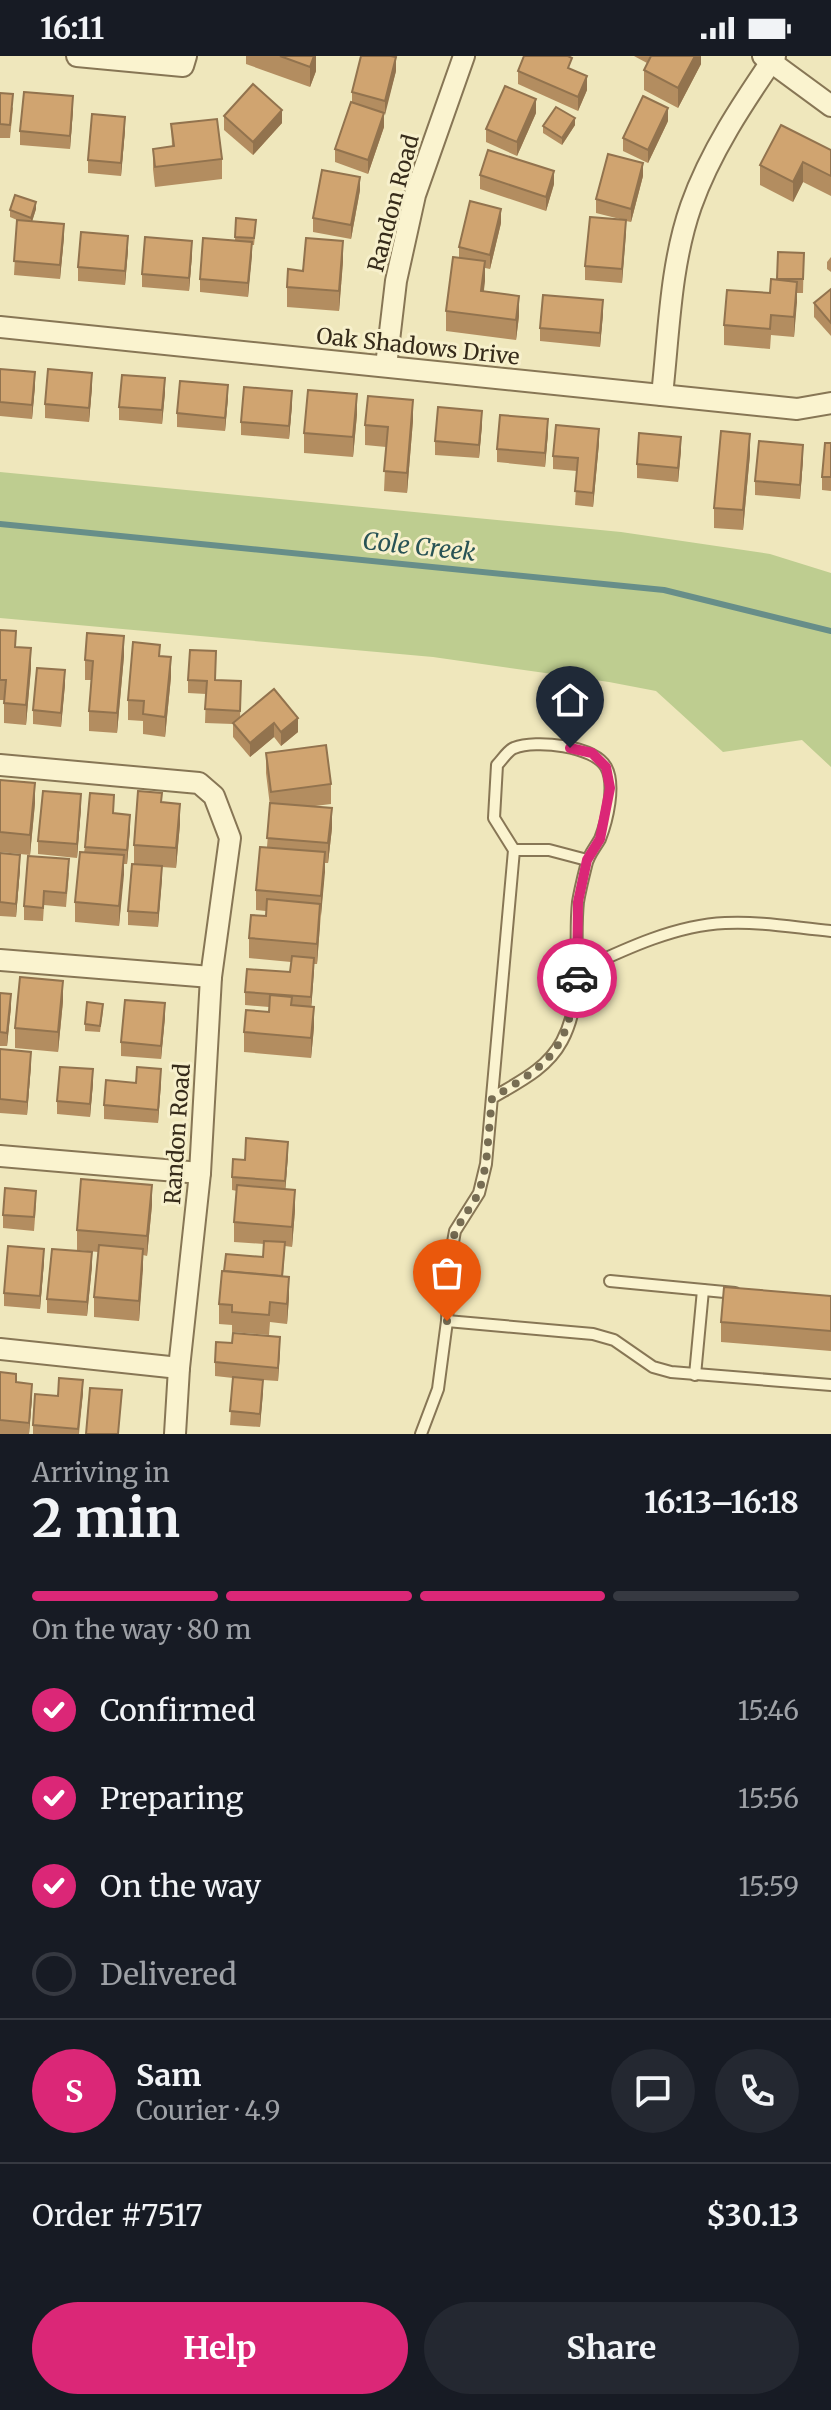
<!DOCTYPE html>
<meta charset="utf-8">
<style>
:root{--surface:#171b24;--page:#242831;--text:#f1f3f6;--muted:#9ea1a6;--line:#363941;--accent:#db2777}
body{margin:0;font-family:Merriweather,serif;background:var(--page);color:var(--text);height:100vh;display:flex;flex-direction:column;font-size:30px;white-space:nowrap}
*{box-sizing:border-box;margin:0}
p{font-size:26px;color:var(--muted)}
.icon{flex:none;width:44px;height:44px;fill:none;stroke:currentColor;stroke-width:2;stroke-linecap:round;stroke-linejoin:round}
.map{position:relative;height:1378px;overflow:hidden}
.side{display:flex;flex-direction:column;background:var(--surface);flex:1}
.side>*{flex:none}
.pin{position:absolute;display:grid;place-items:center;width:68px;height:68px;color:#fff;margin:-82px -34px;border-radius:50% 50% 50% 0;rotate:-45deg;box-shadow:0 0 8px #0007}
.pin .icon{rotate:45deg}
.courier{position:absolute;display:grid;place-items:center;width:80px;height:80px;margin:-40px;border:6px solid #db2777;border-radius:50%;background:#fff;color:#222;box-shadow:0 2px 10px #0007}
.headline em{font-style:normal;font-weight:700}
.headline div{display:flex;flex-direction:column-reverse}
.headline{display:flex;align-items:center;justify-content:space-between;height:136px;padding:0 32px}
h1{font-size:52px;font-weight:700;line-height:60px}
.bar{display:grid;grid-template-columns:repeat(4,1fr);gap:12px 8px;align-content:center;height:96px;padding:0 32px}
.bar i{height:10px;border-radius:6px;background:var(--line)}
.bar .active{background:var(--accent)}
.bar p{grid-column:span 4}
.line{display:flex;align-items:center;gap:20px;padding:0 32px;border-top:2px solid var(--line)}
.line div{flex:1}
.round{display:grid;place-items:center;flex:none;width:84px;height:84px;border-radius:42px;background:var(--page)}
ol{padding:0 32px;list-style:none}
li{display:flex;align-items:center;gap:24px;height:88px}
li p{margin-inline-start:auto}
li .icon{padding:8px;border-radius:50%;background:var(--accent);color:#fff;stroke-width:4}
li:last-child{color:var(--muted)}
li i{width:44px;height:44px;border:4px solid var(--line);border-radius:50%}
.cta{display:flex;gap:16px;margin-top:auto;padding:16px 32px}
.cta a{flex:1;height:92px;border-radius:48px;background:var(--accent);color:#fff;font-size:32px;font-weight:700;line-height:92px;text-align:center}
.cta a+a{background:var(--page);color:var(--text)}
.status{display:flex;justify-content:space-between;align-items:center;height:56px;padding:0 40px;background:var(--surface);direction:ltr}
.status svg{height:22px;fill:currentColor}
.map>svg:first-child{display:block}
.green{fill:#becd90}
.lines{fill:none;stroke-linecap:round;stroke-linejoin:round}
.stream{stroke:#678e89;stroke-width:6}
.service-casing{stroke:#877655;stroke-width:14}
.minor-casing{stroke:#877655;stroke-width:24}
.service{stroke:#faf3cf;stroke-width:10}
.minor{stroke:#faf3cf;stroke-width:20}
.wall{fill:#b38d60}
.shaded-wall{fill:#92734e}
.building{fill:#d0a470;stroke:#92734e;stroke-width:2}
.done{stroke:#776d53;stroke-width:8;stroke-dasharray:0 14.4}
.route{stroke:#db2777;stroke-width:10}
.labels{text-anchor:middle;stroke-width:6;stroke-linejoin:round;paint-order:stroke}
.street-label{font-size:22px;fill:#362b1a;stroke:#f7f0cc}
.water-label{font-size:24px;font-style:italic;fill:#295356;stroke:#f7f0cc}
</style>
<div class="status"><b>16:11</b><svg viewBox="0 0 49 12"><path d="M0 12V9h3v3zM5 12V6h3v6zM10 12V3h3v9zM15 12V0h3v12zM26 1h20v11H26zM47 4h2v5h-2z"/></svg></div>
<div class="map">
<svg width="831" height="1378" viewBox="0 0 831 1378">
<rect width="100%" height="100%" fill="#efe7bc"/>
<!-- green -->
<polygon class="green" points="0,416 621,476 770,498 831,517 831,711 802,684 723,696 656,635 609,626 433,601 0,562"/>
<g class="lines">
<!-- stream -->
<polyline class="stream" points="0,468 664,534 831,575"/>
<defs>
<g id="service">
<polyline points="514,794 549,794 587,804"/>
<path d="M578,915C623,894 675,869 725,867C760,865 797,872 831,875"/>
<polyline points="610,1225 735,1237"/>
<polyline points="447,1265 593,1278 614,1284 653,1311 671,1316 831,1329"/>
<polyline points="695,1319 703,1234"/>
<path d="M421,1378L438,1333L447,1265L450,1203L455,1175L479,1137L486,1108L514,794L494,762L497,709C502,704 508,694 514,692C536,683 594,690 606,711C616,729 607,765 600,783C595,792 588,799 586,810C583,822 580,834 578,846C573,892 585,942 562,985C547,1013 519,1026 492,1042"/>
</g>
<g id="minor">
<polyline points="77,0 183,10 186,0"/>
<polyline points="763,0 831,50"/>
<polyline points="0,271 797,353 831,347"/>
<polyline points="386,310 396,225 415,139 464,0"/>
<path d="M662,339C669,277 670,210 691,150C710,96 743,47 775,0"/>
<polyline points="0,709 199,727 214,740 230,782 211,921 200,1117 179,1312 175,1378"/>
<polyline points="0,904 211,921"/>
<polyline points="0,1100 200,1117"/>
<polyline points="0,1293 179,1312"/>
</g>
</defs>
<!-- service casing -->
<use href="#service" class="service-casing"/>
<!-- minor casing -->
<use href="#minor" class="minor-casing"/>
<!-- service -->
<use href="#service" class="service"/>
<!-- minor -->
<use href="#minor" class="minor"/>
</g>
<!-- wall -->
<g class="wall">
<polygon points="246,0 316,0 316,15 310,31 246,8"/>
<polygon points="634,0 701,0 701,8 678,52 644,34 644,14 647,7"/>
<polygon points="572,14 587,34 578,55 518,28 518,15"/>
<polygon points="396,15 384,59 384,71 368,118 335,106 335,93 352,46 352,36"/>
<polygon points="0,37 13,52 10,82 0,82"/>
<polygon points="73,54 70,93 20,89 20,75"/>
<polygon points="536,57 517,100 486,86 486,73"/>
<polygon points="224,60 282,67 253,99 224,74"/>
<polygon points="668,65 648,107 623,95 623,82"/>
<polygon points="171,68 222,103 222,123 155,131 153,113 153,93 172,90"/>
<polygon points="575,69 562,89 543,77 543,70"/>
<polygon points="125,74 121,120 88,117 88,104"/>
<polygon points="831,94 831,140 803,126 793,146 760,129 760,109"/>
<polygon points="480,119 554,128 546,155 480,133"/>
<polygon points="643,120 631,166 626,165 622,227 585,224 585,210 620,163 596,157 596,143"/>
<polygon points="360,134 351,183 313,176 313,162"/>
<polygon points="36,153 32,165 64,181 60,223 14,219 17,164 10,161 10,154"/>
<polygon points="236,162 256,171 254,189 252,189 248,241 200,236 200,223 235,184"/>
<polygon points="501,167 490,213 485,212 484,236 519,260 516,284 446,275 446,255 459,202 459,191"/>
<polygon points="128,194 125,229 78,225 78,211"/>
<polygon points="804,197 803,237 797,237 794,281 771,279 770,293 724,289 724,269 770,237 777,224"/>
<polygon points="192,199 189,235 142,231 142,218"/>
<polygon points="831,201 831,216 827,213 827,206"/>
<polygon points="343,205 339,255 287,251 287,231"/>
<polygon points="831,233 831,280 814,261 814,247"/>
<polygon points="603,258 600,291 540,285 540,272"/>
<polygon points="0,313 35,330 32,363 0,360"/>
<polygon points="92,331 89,366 45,362 45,348"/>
<polygon points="165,336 162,368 119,364 119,351"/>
<polygon points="228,342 225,375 177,371 177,357"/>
<polygon points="292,349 289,383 241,379 241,366"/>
<polygon points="357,358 353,401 304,397 304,377"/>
<polygon points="413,364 407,437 384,435 386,391 365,389 365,369"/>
<polygon points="482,369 479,402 435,399 435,385"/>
<polygon points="548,377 545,411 497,406 497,393"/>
<polygon points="599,387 593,451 575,449 577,415 553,413 553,400"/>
<polygon points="831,387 831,435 822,434 822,421"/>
<polygon points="681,394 678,426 637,422 637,408"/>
<polygon points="750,398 743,474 714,472 714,452"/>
<polygon points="803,403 800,443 755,439 755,425"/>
<polygon points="0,574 16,591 31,612 26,669 4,667 4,644 0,644"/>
<polygon points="124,600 117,677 89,675 89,655 91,624 85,624 85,604"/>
<polygon points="160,600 171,621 165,681 143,678 143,665 128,664 128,644"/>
<polygon points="188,624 215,624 241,639 240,661 274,633 298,676 281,690 274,681 250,701 233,681 233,668 205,667 206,638 188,637"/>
<polygon points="65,628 61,671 33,668 33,654"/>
<polygon points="266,697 331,728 331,748 315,750 332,772 328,807 325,807 317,908 314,908 311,951 314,971 311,1002 244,996 244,976 269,956 269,951 245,949 245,936 290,916 291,906 249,902 249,882 266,860 266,855 256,854 256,834 267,791 270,750 266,717"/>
<polygon points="0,724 35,747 30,799 0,796"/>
<polygon points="162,746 180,768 176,812 162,811 158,871 128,869 128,855 134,808 134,789"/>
<polygon points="81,752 77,802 38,798 38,785"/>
<polygon points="114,758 130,773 127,808 124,808 119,870 75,866 75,846 85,791"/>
<polygon points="0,797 20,813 16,861 0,860"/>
<polygon points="69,816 66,851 44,849 43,865 24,864 24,850"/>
<polygon points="0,937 11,951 7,990 0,990"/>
<polygon points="63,945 58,996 15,992 15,972"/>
<polygon points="103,955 100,976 85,975 85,968"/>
<polygon points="165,961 161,1003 121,1000 121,986"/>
<polygon points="0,993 31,1009 27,1059 0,1057"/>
<polygon points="161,1026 158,1067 104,1063 104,1049 136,1027"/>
<polygon points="93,1027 90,1061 57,1058 57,1045"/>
<polygon points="288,1099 285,1133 295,1154 292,1191 285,1190 283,1221 289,1241 287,1268 270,1266 269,1279 232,1276 232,1269 219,1268 219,1248 224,1215 263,1201 264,1188 234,1186 234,1166 237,1135 232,1134 232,1121 245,1104"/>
<polygon points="36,1149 34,1175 3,1172 3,1159"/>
<polygon points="152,1149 147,1200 143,1199 139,1265 94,1261 94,1241 98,1196 77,1194 77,1174"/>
<polygon points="44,1206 40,1253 4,1250 4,1237"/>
<polygon points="92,1210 87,1260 47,1257 47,1243"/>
<polygon points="831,1240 831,1295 721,1286 721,1266"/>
<polygon points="280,1294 278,1325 263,1324 260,1371 230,1369 233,1322 215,1320 215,1306"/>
<polygon points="0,1316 32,1341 29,1378 0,1378"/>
<polygon points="83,1337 79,1378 33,1378 33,1369 58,1340"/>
</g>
<!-- shaded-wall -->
<g class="shaded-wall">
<polygon points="314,0 316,0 316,15 310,31 310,11"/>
<polygon points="695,0 701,0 701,8 678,52 678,32"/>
<polygon points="396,1 396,15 385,59 385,45"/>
<polygon points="587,20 587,34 578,55 578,41"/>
<polygon points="73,40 73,54 70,93 70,80"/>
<polygon points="536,43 536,57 517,100 517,86"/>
<polygon points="668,52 668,65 648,107 648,94"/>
<polygon points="282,54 282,67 253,99 253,86"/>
<polygon points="384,57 384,71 368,118 368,104"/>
<polygon points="125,61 125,74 121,120 121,107"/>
<polygon points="575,62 575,69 562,89 562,82"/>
<polygon points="803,106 803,126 793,146 793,126"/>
<polygon points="643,107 643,120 631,166 631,153"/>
<polygon points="554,115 554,128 546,155 546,141"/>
<polygon points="360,121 360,134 351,183 351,169"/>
<polygon points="36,146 36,153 31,169 31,162"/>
<polygon points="501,153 501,167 490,213 490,199"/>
<polygon points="626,164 626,178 622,227 622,213"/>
<polygon points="64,168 64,181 60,223 60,209"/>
<polygon points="128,180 128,194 125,229 125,215"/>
<polygon points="192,185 192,199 189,235 189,222"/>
<polygon points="343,185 343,205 339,255 339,235"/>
<polygon points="252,186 252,200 248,241 248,227"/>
<polygon points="485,205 485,225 481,255 481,235"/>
<polygon points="797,226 797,246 794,281 794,261"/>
<polygon points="519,240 519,260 516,284 516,264"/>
<polygon points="603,244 603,258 600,291 600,277"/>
<polygon points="35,316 35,330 32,363 32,349"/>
<polygon points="92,317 92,331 89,366 89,352"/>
<polygon points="165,322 165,336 162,368 162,354"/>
<polygon points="228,329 228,342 225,375 225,362"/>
<polygon points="292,335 292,349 289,383 289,370"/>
<polygon points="357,338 357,358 353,401 353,381"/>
<polygon points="413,344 413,364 407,437 407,417"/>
<polygon points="482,355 482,369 479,402 479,389"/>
<polygon points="548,363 548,377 545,411 545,397"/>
<polygon points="599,373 599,387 593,451 593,437"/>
<polygon points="750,378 750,398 743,474 743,454"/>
<polygon points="681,381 681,394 678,426 678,412"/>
<polygon points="803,389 803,403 800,443 800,429"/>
<polygon points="124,580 124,600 117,677 117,657"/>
<polygon points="31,592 31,612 26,669 26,649"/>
<polygon points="171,601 171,621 165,681 165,661"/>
<polygon points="65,614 65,628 61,671 61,657"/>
<polygon points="298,662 298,676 281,690 281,676"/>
<polygon points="274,667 274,681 250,701 250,687"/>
<polygon points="35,727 35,747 30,799 30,779"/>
<polygon points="81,738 81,752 77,802 77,788"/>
<polygon points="180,748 180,768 176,812 176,792"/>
<polygon points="332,752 332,772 328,807 328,787"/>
<polygon points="130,759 130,773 127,808 127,794"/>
<polygon points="325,796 325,816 321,860 321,840"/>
<polygon points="20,799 20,813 16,861 16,848"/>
<polygon points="124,799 124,819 119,870 119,850"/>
<polygon points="162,810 162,824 158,871 158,857"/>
<polygon points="320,848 320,868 317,908 317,888"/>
<polygon points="314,902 314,915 311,955 311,941"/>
<polygon points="63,925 63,945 58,996 58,976"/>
<polygon points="11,938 11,951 7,990 7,977"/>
<polygon points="165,947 165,961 161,1003 161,990"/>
<polygon points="314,951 314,971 311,1002 311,982"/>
<polygon points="31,996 31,1009 27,1059 27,1046"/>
<polygon points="93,1013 93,1027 90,1061 90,1048"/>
<polygon points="161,1013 161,1026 158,1067 158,1054"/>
<polygon points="288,1086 288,1099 285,1139 285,1125"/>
<polygon points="152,1129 152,1149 147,1200 147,1180"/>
<polygon points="295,1134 295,1154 292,1191 292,1171"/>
<polygon points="44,1193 44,1206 40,1253 40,1240"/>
<polygon points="143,1193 143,1213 139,1265 139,1245"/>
<polygon points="92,1196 92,1210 87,1260 87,1246"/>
<polygon points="289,1221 289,1241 287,1268 287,1248"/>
<polygon points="280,1281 280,1294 278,1325 278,1312"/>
<polygon points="83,1324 83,1337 78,1378 78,1373"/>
<polygon points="263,1324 263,1337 260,1371 260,1358"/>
<polygon points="32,1328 32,1341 29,1378 29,1367"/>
</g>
<!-- building -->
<g class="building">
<polygon points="280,0 314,0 310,11"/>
<polygon points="361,0 391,0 396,1 385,45 352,36"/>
<polygon points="524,0 568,0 572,2 568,12 587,20 578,41 518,15"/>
<polygon points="651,0 695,0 678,32 644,14"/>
<polygon points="253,28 282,54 253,86 224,60"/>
<polygon points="505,30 536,43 517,86 486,73"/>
<polygon points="24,36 73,40 70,80 20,75"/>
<polygon points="0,37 13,38 10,69 0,68"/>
<polygon points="643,40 668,52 648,94 623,82"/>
<polygon points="351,46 384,57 368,104 335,93"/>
<polygon points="556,51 575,62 562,82 543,70"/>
<polygon points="92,58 125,61 121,107 88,104"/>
<polygon points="217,63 222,103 155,111 153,93 174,90 171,68"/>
<polygon points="781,69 831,94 831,120 803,106 793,126 760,109"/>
<polygon points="488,94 554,115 546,141 480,119"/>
<polygon points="608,98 643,107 631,153 596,143"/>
<polygon points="322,114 360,121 351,169 313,162"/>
<polygon points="15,139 36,146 31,162 10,154"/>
<polygon points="470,145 501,153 490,199 459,191"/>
<polygon points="590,161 626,164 622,213 585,210"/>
<polygon points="236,162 256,164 254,182 235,181"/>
<polygon points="17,164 64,168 60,209 14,205"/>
<polygon points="81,176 128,180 125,215 78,211"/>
<polygon points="145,181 192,185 189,222 142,218"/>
<polygon points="203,182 252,186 248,227 200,223"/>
<polygon points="306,182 343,185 339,235 287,231 288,213 303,215"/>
<polygon points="778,196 804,197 803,223 777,223"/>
<polygon points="453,201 485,205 481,235 519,240 516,264 446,255"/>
<polygon points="771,223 797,226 794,261 771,259 770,273 724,269 727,234 770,237"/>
<polygon points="831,233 831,267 814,247"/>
<polygon points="543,239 603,244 600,277 540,272"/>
<polygon points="0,313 35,316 32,349 0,346"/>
<polygon points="48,313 92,317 89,352 45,348"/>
<polygon points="122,319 165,322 162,354 119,351"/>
<polygon points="180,325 228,329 225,362 177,357"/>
<polygon points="244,331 292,335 289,370 241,366"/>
<polygon points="308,334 357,338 353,381 304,377"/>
<polygon points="368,340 413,344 407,417 384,415 388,371 365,369"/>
<polygon points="438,351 482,355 479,389 435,385"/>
<polygon points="500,359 548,363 545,397 497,393"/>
<polygon points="556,369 599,373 593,437 575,435 578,402 553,400"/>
<polygon points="721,375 750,378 743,454 714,452"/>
<polygon points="639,377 681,381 678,412 637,408"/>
<polygon points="759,385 803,389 800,429 755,425"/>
<polygon points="825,387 831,387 831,421 822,421"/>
<polygon points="0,574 16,575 15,591 31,592 26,649 4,647 6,624 0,624"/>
<polygon points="87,577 124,580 117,657 89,655 93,605 85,604"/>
<polygon points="133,586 160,589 159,600 171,601 165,661 143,658 144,645 128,644"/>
<polygon points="190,594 216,595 215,624 241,625 240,655 205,653 207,625 188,624"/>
<polygon points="37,612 65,614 61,657 33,654"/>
<polygon points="274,633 298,662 281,676 274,667 250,687 233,667"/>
<polygon points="326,689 331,728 271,736 266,697"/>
<polygon points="0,724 35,727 30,779 0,776"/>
<polygon points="43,735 81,738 77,788 38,785"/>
<polygon points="138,735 162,737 161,746 180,748 176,792 134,789"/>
<polygon points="90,737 114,739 113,757 130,759 127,794 85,791"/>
<polygon points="270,747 332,752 328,787 267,782"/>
<polygon points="260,791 325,796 321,840 256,834"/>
<polygon points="80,796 124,799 119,850 75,846"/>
<polygon points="0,797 20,799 16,848 0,846"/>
<polygon points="28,800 69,803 66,837 44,835 43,852 24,850"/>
<polygon points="132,808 162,810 158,857 128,855"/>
<polygon points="267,843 320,848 317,888 249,882 251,859 266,860"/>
<polygon points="292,900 314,902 311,941 245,936 247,913 290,916"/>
<polygon points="20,921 63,925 58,976 15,972"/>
<polygon points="0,937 11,938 7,977 0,976"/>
<polygon points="270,939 292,941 291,949 314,951 311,982 244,976 246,954 269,956"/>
<polygon points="125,944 165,947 161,990 121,986"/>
<polygon points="87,946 103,948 100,970 85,968"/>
<polygon points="0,993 31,996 27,1046 0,1043"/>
<polygon points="60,1011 93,1013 90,1048 57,1045"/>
<polygon points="137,1011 161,1013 158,1054 104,1049 106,1024 136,1027"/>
<polygon points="246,1082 288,1086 285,1125 232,1121 233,1103 245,1104"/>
<polygon points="81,1123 152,1129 147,1180 77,1174"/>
<polygon points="237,1129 295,1134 292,1171 234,1166"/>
<polygon points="5,1132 36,1135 34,1161 3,1159"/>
<polygon points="264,1185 285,1186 282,1220 224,1215 226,1198 263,1201"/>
<polygon points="99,1189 143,1193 139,1245 94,1241"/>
<polygon points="8,1190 44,1193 40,1240 4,1237"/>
<polygon points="52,1193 92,1196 87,1246 47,1243"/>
<polygon points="222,1215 289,1221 287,1248 270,1246 269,1259 232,1256 232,1249 219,1248"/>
<polygon points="724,1231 831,1240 831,1275 721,1266"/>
<polygon points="233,1277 280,1281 278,1312 215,1306 216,1286 232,1287"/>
<polygon points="0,1316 16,1318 16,1326 32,1328 29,1367 0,1364"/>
<polygon points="233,1321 263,1324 260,1358 230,1355"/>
<polygon points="59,1322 83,1324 78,1373 33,1369 35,1338 58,1340"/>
<polygon points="90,1332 122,1334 118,1378 86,1378"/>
</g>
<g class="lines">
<!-- done -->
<path class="done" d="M447,1265L450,1203L455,1175L479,1137L486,1108L492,1042C553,1006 567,994 577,922"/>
<!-- route -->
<polyline class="route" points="570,692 592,697 606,711 610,732 600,783 587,804 578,846 577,922"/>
</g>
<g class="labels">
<!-- street labels -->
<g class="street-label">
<text transform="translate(393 147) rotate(-75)" y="8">Randon Road</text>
<text transform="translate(418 290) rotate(6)" y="8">Oak Shadows Drive</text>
<text transform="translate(177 1078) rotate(-86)" y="8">Randon Road</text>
</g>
<!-- water labels -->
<g class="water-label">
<text transform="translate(419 491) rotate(6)" y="8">Cole Creek</text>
</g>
</g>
</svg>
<div class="pin" style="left:447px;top:1265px;background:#ea580c"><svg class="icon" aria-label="bag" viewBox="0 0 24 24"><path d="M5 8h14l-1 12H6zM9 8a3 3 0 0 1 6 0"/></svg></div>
<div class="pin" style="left:570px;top:692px;background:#1f2937"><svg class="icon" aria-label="home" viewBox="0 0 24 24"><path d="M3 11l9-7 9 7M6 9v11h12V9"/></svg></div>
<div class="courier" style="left:577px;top:922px"><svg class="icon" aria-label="car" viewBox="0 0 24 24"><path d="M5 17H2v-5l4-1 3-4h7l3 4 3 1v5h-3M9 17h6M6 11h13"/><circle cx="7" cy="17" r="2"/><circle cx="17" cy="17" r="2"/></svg></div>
</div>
<section class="side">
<div class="headline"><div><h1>2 min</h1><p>Arriving in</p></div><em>16:13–16:18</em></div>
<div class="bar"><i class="active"></i><i class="active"></i><i class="active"></i><i></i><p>On the way · 80 m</p></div>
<ol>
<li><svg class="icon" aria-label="check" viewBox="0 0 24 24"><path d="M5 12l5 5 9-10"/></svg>Confirmed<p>15:46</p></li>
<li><svg class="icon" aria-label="check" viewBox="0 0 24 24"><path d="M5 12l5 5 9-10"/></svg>Preparing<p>15:56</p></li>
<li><svg class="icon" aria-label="check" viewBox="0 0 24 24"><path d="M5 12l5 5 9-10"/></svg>On the way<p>15:59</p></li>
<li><i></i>Delivered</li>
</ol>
<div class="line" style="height:144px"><b class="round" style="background:var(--accent);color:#fff">S</b><div><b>Sam</b><p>Courier · 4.9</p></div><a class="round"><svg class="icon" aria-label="chat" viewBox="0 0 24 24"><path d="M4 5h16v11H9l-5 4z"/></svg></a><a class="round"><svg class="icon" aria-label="phone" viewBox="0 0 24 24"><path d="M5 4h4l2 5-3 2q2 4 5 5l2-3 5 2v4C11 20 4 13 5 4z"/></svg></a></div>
<div class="line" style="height:104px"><div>Order #7517</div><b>$30.13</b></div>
<div class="cta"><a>Help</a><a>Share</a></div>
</section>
